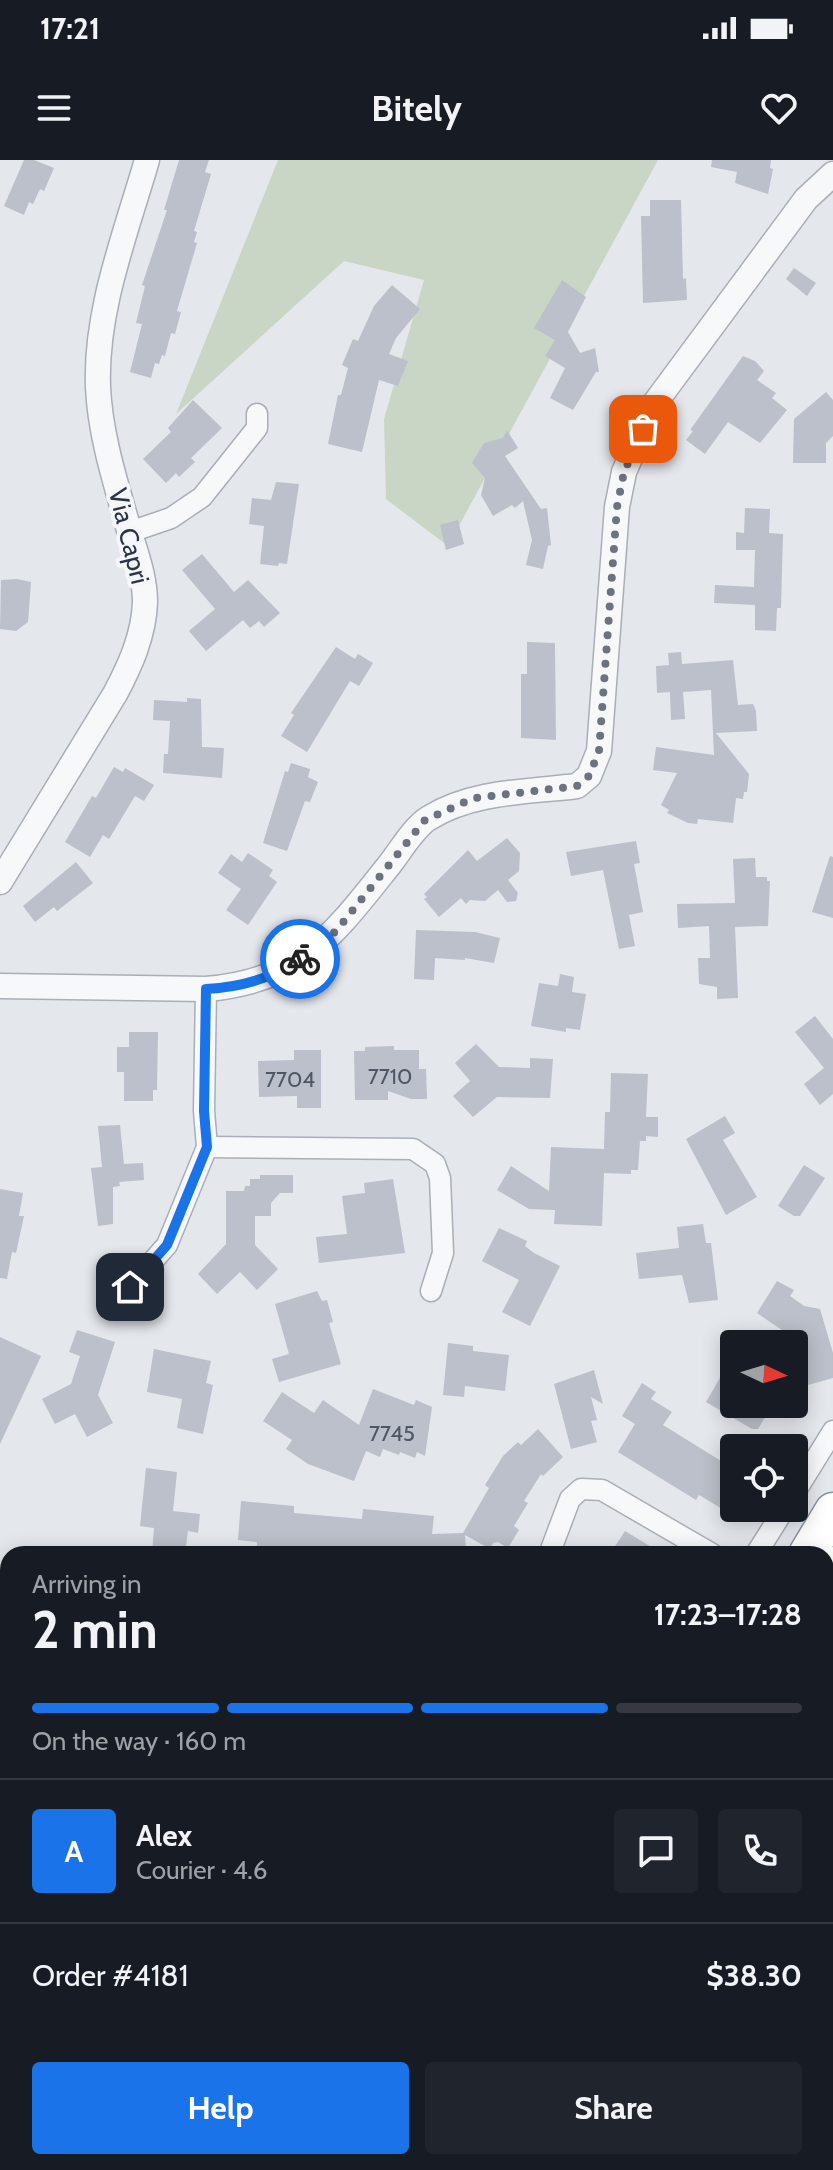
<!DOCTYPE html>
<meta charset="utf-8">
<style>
:root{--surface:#171b24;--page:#20242c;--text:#f1f3f6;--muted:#9ea1a6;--line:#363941;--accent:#1a73e8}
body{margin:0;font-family:Cabin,sans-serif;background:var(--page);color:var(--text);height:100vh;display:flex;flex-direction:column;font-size:30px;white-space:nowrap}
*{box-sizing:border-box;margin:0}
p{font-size:26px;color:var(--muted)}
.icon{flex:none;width:44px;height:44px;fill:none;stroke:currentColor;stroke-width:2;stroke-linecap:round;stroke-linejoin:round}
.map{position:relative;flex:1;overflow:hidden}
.side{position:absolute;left:0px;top:1386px;width:834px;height:624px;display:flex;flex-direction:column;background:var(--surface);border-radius:24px 24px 0 0;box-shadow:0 4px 20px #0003}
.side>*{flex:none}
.needle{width:52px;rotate:94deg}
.fabs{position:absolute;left:720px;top:1170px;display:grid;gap:16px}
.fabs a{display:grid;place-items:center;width:88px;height:88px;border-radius:8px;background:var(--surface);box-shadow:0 4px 20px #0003;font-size:40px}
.pin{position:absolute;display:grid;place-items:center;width:68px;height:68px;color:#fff;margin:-34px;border-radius:16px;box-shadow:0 4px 12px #0006}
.courier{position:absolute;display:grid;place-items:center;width:80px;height:80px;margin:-40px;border:6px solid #1a73e8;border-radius:50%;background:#fff;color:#222;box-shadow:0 2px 10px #0007}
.overview em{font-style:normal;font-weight:700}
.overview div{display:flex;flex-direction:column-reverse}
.overview{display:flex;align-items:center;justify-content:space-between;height:136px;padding:0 32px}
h1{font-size:52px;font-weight:700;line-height:60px}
.bar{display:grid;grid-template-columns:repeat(4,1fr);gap:12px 8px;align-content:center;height:96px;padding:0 32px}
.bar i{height:10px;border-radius:6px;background:var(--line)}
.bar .on{background:var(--accent)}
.bar p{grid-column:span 4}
.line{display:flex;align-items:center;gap:20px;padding:0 32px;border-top:2px solid var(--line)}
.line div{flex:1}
.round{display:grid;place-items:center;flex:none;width:84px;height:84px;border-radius:8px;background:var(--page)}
.primary-button{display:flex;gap:16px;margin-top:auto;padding:16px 32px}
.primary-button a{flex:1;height:92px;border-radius:8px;background:var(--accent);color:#fff;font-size:32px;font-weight:700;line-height:92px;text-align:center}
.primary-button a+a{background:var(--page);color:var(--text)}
.status{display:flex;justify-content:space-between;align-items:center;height:56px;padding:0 40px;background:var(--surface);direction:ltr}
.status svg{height:22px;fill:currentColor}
header{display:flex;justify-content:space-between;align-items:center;height:104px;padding:0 32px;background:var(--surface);font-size:36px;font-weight:700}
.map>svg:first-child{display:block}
.green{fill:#c9d6c5}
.building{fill:#bbc0ca}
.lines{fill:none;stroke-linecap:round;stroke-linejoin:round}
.minor-casing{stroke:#a9aeb7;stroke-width:23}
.tertiary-casing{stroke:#a9aeb7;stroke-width:27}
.motorway-casing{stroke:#8b94a3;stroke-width:39}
.minor{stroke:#f7f8fa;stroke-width:20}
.tertiary{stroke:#f7f8fa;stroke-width:24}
.motorway{stroke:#fff;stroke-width:36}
.done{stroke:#6c737f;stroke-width:8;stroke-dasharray:0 14.4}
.route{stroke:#1a73e8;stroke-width:10}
.labels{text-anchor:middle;stroke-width:8;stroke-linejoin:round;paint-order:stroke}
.number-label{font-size:22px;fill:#4f5766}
.street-label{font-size:26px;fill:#2b3445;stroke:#f4f6f9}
</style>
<div class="status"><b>17:21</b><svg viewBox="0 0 49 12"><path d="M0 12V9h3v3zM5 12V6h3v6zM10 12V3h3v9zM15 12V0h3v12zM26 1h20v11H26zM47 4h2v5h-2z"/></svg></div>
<header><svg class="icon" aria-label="menu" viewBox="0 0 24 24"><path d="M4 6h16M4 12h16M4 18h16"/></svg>Bitely<svg class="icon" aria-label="heart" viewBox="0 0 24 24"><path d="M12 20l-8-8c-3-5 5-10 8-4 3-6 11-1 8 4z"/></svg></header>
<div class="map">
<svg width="833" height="2010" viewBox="0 0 833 2010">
<rect width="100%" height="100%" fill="#e4e7ec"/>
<!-- green -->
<polygon class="green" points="278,0 658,0 448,386 386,339 384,259 424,120 344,101 176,254"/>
<!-- building -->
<g class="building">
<polygon points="24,0 34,0 54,8 44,31 40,29 33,44 29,42 24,55 4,46"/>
<polygon points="179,0 209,0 205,12 211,14 194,71 197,72 194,82 197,83 177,151 181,152 175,174 171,173 165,196 162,195 159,204 155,203 151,218 130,212 142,164 136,163 145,126 142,125 167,50 164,50"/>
<polygon points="712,0 771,0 770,8 773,9 768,34 735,23 737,12 711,7"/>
<polygon points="650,40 681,40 683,119 686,118 687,140 643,143 641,56 650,56"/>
<polygon points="794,108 816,123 807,136 786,119"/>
<polygon points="562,120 586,137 568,172 580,193 595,188 599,212 596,212 573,250 550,238 565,208 545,196 555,180 534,168"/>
<polygon points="392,125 420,149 396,178 389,194 408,201 398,226 379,220 362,292 328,284 338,235 341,235 348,208 342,205 353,179 358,181 374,146"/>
<polygon points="743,196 755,201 764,211 757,220 776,233 772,238 787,250 760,283 728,262 705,294 686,280 693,271 690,270"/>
<polygon points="826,232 833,240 833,276 826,283 826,303 793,303 794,259"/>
<polygon points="193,240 222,268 191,298 195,302 179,317 176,313 166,323 143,299 171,272 168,268"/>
<polygon points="507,270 518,288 505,296 541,349 547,348 551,385 548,386 543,409 526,405 532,380 523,341 515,348 512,345 493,356 481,335 485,318 472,303 484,283 503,278"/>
<polygon points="276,322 299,324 287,404 279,403 278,406 260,404 264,366 249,364 252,338 271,340"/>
<polygon points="745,348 770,349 769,373 783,374 781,448 777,448 776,471 755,470 755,445 714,443 715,425 754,427 755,390 736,390 736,372 744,373"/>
<polygon points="458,360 464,384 446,390 440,365"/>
<polygon points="202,394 234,432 248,420 280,453 264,467 259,461 250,468 243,460 206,491 189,471 215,449 182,410"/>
<polygon points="17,419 31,422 28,462 16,471 0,469 1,420"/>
<polygon points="527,482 555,483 556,580 521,578 521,514 527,514"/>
<polygon points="336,487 355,499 358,494 373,503 359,526 350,521 307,592 281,576 294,555 291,553"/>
<polygon points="681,492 682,504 733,500 738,545 753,544 756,551 757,571 716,573 749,614 747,632 744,632 743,639 736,638 733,663 698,659 697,664 688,663 667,653 669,650 661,645 677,613 653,610 656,587 714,595 711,530 683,532 685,559 671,560 670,532 657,533 656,506 669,505 668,493"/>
<polygon points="187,538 201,539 202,587 224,588 222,618 163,613 164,594 168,594 170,561 153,560 154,540 187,542"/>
<polygon points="291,603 310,609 308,617 318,622 310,642 305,641 287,691 263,683 285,611 288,612"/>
<polygon points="114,607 123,612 125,608 154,625 144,641 135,636 109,679 103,675 90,697 65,682 92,636 96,638"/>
<polygon points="507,678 520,693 519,711 508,720 518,733 516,741 507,742 498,730 485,741 470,740 466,744 461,738 439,757 424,739 427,737 424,734 468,690 477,701"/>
<polygon points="636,681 640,703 634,704 643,752 629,755 635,786 619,789 603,710 571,716 566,692"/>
<polygon points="248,693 273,710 269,716 277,722 248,765 226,750 241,729 218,713 231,694 242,702"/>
<polygon points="830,696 833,697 833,758 812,752"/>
<polygon points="755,698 756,717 767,717 767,721 770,721 768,766 735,767 738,838 717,839 717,827 699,824 698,798 710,798 709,766 678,768 677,744 735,743 733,699"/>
<polygon points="76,702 93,723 57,751 54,747 35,762 23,746"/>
<polygon points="416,770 475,772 500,778 494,803 465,798 465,800 435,798 434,820 414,819"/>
<polygon points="560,814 574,817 572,832 586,834 580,870 566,868 566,872 531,866 539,823 558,826"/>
<polygon points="815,856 833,879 833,934 820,945 804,924 824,908 795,872"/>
<polygon points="129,872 158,872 157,930 153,930 153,941 124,941 124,912 117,912 117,887 129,887"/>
<polygon points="476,884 499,907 530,908 530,898 553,899 550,938 497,937 473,957 453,936 470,921 455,903"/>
<polygon points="394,886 394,890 419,890 419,909 426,909 427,939 411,939 388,931 388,940 355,940 354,891 365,891 365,887"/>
<polygon points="294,890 321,890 321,948 297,948 297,936 259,937 258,901 294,900"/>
<polygon points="611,913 648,914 646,957 658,957 658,977 646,976 646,981 640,981 638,1010 631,1010 631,1014 604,1013 602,1066 554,1064 555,1050 529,1049 497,1030 511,1006 549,1031 551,987 604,989 605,952 610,952"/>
<polygon points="725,956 735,973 723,980 757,1037 726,1055 686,979"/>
<polygon points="120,965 124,1004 143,1003 144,1020 119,1022 120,1026 113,1027 113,1064 98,1066 91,1008 102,1007 98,966"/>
<polygon points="804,1005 825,1018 800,1056 794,1056 778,1046"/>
<polygon points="260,1015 293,1015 293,1033 280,1033 271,1043 271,1056 255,1056 255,1085 278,1109 257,1130 240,1112 217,1134 198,1114 226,1084 226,1031 244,1031 245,1026 250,1026 250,1019 260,1019"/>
<polygon points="393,1019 405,1093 319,1103 316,1077 347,1074 342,1036 365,1033 364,1023"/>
<polygon points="0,1029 23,1033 19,1056 24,1056 16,1093 12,1092 7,1119 0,1118"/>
<polygon points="703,1064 706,1083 711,1083 718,1140 689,1143 682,1115 639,1119 636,1093 679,1088 677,1067"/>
<polygon points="499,1068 527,1081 525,1086 534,1093 560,1106 530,1166 502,1152 519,1120 482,1101"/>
<polygon points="777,1121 794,1130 790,1136 804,1146 820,1149 833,1193 833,1218 808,1225 801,1204 808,1202 801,1176 785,1172 757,1153"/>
<polygon points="317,1131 322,1141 327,1140 333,1162 329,1163 341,1204 279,1222 272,1199 289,1194 275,1144"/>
<polygon points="77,1170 115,1182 98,1235 113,1263 87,1277 75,1254 55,1264 42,1239 71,1224 80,1196 69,1192"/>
<polygon points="0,1177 41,1196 0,1284"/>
<polygon points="448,1183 473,1186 473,1191 509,1195 505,1231 465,1226 464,1237 443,1235"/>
<polygon points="154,1189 211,1201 206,1223 213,1225 203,1274 177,1268 182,1239 147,1232"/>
<polygon points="594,1210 603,1244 591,1237 597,1260 591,1261 597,1282 571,1289 554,1224"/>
<polygon points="721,1216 734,1224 734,1244 773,1244 758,1269 752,1269 706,1242"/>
<polygon points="642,1223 656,1232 651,1239 672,1252 663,1265 734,1309 734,1356 699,1335 696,1340 618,1292 635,1264 622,1256"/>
<polygon points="373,1229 414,1245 416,1240 432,1247 425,1296 417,1292 415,1298 400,1292 399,1295 383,1289 380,1297 366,1291 354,1321 308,1304 286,1289 292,1280 263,1261 282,1232 314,1253 323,1240 359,1265"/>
<polygon points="538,1269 563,1297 543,1316 541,1314 524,1341 528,1343 514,1366 519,1370 508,1388 498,1382 493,1383 490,1389 465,1375 466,1390 427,1391 390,1387 389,1394 288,1389 257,1386 257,1382 238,1380 241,1341 294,1346 294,1353 362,1359 363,1349 434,1356 432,1374 463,1373 489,1328 485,1325 503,1296 518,1282 521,1285"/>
<polygon points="146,1308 177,1312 173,1351 200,1354 198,1373 188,1371 185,1394 152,1394 154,1368 140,1366"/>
<polygon points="625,1371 663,1394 610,1394"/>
</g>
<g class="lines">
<defs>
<g id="minor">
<polyline points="130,372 171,358 202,337 257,268 257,254"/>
<polyline points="207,987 413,989 435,1004 440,1018 443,1093 431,1131"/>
<polyline points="130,1127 167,1085 207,987 204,951 206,829"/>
<polyline points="794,1334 833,1271"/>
<polyline points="550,1392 570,1339 581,1329 602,1330 712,1394"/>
<polyline points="756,1394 785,1348"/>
<polyline points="0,1685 8,1687"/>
</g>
<g id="tertiary">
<path d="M0,722L115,534C130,506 144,475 145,442C145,417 136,394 129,370C116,324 100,275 98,227C95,150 126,73 147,0"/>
<path d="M0,826L206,829C302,821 334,774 390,704C401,690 414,667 429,658C473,631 527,632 577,626L589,616L599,591L617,347L624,312L652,247L806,39L833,14"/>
<polyline points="0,1948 8,1952"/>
</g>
<g id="motorway">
<polyline points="807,1394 833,1351"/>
<polyline points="826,1416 833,1405"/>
<polyline points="826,1486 833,1472"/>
<polyline points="82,2002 89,2010"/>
<polyline points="424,2010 430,2002"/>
<polyline points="561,2010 565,2002"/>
</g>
</defs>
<!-- minor casing -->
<use href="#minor" class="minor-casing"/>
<!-- tertiary casing -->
<use href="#tertiary" class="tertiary-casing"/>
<!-- motorway casing -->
<use href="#motorway" class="motorway-casing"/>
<!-- minor -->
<use href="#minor" class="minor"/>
<!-- tertiary -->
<use href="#tertiary" class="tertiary"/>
<!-- motorway -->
<use href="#motorway" class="motorway"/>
</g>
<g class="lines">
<!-- done -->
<polyline class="done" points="300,799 336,771 425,660 474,638 577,626 589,616 599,591 617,347 624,312 643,269"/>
<!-- route -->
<path class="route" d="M130,1127L167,1085L207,987L204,951L206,829C240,827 272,819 300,799"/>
</g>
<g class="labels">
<!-- number labels -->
<g class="number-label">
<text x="390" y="924">7710</text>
<text x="290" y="927">7704</text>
<text x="392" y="1281">7745</text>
</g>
<!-- street labels -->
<g class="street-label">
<text transform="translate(129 376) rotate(76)" y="9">Via Capri</text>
</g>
</g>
</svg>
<div class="fabs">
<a><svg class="needle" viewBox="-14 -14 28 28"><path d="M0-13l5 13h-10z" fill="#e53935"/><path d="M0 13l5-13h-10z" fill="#9ea1a6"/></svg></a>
<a><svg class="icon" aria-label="locate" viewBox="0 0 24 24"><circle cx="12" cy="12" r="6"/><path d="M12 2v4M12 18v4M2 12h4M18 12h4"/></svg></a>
</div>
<div class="pin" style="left:643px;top:269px;background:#ea580c"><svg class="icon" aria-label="bag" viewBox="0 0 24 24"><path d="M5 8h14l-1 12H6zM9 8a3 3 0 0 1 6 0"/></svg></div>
<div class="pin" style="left:130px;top:1127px;background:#1f2937"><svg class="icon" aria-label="home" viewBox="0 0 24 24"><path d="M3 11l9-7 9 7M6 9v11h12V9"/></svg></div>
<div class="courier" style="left:300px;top:799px"><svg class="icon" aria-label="bike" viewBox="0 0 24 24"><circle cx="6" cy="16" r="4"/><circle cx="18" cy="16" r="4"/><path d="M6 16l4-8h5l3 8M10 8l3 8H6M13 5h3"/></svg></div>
<section class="side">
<div class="overview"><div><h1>2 min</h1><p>Arriving in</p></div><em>17:23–17:28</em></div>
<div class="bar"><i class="on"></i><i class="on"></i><i class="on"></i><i></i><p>On the way · 160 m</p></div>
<div class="line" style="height:144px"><b class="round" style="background:var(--accent);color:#fff">A</b><div><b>Alex</b><p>Courier · 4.6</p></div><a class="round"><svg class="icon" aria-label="chat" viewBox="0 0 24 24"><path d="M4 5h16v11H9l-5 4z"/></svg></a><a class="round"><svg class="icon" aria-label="phone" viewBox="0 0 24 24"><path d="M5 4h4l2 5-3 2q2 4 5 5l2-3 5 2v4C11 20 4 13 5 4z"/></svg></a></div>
<div class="line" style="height:104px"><div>Order #4181</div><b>$38.30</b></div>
<div class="primary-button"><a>Help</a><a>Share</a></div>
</section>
</div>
